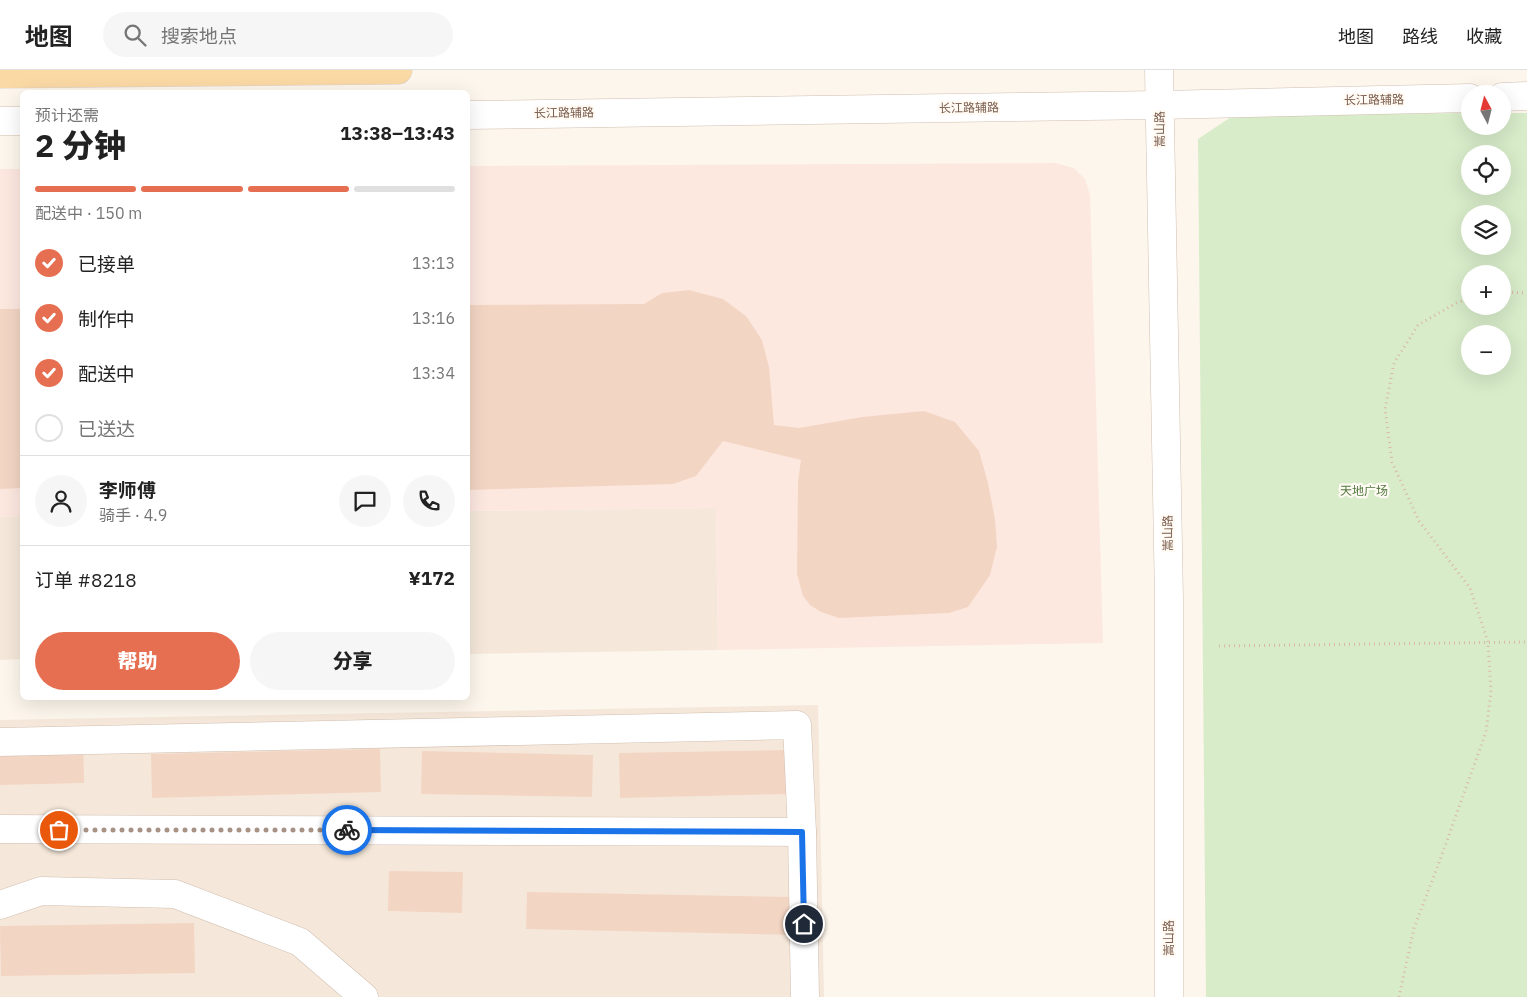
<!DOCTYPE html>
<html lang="zh">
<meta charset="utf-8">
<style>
:root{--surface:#fff;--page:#f6f6f6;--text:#222;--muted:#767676;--line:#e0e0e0;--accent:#e76f51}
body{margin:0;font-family:"IBM Plex Sans","Noto Sans SC",sans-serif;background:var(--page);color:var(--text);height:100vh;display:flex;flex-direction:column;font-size:19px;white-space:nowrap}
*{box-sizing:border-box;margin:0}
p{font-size:16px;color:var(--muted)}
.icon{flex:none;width:28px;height:28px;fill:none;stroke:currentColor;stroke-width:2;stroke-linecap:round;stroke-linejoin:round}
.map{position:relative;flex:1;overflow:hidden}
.details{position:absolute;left:20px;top:20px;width:450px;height:610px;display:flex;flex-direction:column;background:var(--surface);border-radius:8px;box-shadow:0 5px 20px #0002}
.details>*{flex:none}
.needle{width:32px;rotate:353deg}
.tools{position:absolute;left:1461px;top:15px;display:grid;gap:10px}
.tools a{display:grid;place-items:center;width:50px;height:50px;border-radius:50%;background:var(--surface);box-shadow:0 5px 20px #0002;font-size:25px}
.pin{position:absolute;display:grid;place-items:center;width:42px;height:42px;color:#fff;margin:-21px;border:2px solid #fff;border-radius:50%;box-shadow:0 1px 5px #0007}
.courier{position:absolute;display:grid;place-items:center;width:50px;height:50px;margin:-25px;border:4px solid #1a73e8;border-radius:50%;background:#fff;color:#222;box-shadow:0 1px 6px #0007}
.headline em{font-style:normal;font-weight:800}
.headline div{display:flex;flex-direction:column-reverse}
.headline{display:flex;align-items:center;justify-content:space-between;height:85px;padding:0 15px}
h1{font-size:32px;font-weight:800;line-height:38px}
.bar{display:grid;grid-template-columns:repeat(4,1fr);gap:8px 5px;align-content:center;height:60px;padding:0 15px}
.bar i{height:6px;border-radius:4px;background:var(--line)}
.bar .on{background:var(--accent)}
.bar p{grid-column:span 4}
.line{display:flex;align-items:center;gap:12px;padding:0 15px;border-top:1px solid var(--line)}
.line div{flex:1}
.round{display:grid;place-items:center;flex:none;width:52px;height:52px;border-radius:26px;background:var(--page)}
ol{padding:0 15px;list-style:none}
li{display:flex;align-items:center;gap:15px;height:55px}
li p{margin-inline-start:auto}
li .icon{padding:5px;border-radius:50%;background:var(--accent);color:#fff;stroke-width:4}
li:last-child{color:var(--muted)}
li i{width:28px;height:28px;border:2px solid var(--line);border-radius:50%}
.cta{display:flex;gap:10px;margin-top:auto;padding:10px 15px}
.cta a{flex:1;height:58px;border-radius:30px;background:var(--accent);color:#fff;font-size:20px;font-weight:800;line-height:58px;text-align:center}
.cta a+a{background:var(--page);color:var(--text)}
header{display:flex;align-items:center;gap:30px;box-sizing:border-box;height:70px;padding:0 25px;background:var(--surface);border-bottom:1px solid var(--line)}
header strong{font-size:24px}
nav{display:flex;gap:28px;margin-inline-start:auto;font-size:18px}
.search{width:350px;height:45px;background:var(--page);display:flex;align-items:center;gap:12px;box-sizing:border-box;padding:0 18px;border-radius:28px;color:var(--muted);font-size:19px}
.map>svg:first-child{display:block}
.residential{fill:#f5e8da}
.commercial{fill:#fde8e0}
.green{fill:#d8ecc9;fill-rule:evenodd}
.building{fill:#f3d5c3}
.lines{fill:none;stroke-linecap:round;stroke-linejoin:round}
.minor-casing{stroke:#d1beb0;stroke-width:29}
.major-casing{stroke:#dad1cd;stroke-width:29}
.path{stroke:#d9b8a5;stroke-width:3;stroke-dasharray:1 4;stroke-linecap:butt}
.minor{stroke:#fff;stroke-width:28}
.major{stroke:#fbd9a5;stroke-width:28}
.done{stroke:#a89285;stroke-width:5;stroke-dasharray:0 9}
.route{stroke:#1a73e8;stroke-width:6}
.labels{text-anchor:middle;stroke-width:4.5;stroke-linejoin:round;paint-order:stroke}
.street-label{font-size:12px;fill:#7a5c4d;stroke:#fffaf3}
.park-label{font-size:12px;fill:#537a41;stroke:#fffaf3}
</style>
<header>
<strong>地图</strong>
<div class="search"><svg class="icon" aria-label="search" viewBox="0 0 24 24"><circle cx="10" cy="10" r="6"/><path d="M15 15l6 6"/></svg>搜索地点</div>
<nav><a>地图</a><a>路线</a><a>收藏</a></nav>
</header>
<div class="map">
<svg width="1527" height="927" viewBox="0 0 1527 927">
<rect width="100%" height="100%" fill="#fdf6ec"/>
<!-- residential -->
<g class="residential">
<polygon points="716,438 718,580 468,584 468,441"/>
<polygon points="22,446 22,589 0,590 0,447"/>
<polygon points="818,635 824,927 0,927 0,650"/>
</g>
<!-- commercial -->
<g class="commercial">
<polygon points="1055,93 1074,98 1085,109 1090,125 1103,573 718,580 716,438 468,441 468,96"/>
<polygon points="0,99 22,99 22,446 0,447"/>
</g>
<!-- green -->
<path class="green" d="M1470,43V56H1502L1503,43H1527V927H1206L1198,69L1234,45ZM1470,84H1502V116H1470ZM1470,144H1502V176H1470ZM1470,204H1502V236H1470ZM1470,264H1502V296H1470Z"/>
<!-- building -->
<g class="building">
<polygon points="689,220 723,229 746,246 762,270 769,297 774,355 799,358 862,347 924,341 955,352 979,381 988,413 995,449 997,477 990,505 968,537 949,543 839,548 821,542 810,535 803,526 797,504 798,411 801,390 723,371 696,406 673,414 468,420 468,235 644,234 662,223"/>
<polygon points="0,239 22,239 22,418 0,419"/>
<polygon points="83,662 84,713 0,715 0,664"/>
<polygon points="380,679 381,722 152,728 151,684"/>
<polygon points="787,680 788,724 620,728 619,683"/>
<polygon points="422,681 593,685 592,727 421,724"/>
<polygon points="389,801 463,802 462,843 388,841"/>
<polygon points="527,822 795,827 794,865 526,859"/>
<polygon points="194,853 195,903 1,906 0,856"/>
</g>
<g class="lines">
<defs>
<g id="minor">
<polyline points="1159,0 1169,529 1169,927"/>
<polyline points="1502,27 1527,26"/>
<polyline points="468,45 1160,35 1470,28"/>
<polyline points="0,51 22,51"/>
<polyline points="0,672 797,655 802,762 805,927"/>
<polyline points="0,759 802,762"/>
<polyline points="0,835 41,821 175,824 300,872 364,927"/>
</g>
<polyline id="major" points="0,4 398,0"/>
</defs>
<!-- minor casing -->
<use href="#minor" class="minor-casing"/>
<!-- major casing -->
<use href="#major" class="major-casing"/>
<!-- path -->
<g class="path">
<polyline points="1502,222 1527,223"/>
<polyline points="1219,576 1527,572"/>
<polyline points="1399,927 1414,858 1440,790 1486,662 1491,622 1488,572 1470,518 1419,451 1392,392 1385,339 1394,293 1418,255 1458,232 1470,229"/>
</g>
<!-- minor -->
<use href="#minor" class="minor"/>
<!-- major -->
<use href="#major" class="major"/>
</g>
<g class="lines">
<!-- done -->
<polyline class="done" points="59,760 347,760"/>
<!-- route -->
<polyline class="route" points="347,760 802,762 804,854"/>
</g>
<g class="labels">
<!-- street labels -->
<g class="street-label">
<text transform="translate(1374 30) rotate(-1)" y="4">长江路辅路</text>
<text transform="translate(969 38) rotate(-1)" y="4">长江路辅路</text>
<text transform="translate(564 43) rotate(-1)" y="4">长江路辅路</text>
<text transform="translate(1160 59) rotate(-91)" y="4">嵩山路</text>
<text transform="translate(1168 463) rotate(-91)" y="4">嵩山路</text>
<text transform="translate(1169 868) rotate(-90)" y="4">嵩山路</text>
</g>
<!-- park labels -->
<g class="park-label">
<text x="1364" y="425">天地广场</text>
</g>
</g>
</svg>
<div class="tools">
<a><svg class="needle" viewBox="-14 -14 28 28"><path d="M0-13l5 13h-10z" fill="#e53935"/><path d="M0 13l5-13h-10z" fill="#767676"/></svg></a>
<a><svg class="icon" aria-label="locate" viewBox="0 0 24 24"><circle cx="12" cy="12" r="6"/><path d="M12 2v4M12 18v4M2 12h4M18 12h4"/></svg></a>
<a><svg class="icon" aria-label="layers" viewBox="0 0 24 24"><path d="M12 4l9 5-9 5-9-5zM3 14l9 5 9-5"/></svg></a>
<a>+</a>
<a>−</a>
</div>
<div class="pin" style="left:59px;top:760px;background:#ea580c"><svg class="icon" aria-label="bag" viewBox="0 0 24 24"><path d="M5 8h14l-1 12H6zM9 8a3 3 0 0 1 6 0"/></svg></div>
<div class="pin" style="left:804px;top:854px;background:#1f2937"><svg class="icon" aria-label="home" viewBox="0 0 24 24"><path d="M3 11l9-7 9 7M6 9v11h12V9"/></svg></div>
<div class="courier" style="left:347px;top:760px"><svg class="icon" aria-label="bike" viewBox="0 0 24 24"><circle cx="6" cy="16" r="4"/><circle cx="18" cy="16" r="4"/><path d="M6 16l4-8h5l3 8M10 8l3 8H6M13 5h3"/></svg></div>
<section class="details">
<div class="headline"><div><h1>2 分钟</h1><p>预计还需</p></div><em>13:38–13:43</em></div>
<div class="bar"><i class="on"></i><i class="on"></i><i class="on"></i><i></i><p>配送中 · 150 m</p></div>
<ol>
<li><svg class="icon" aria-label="check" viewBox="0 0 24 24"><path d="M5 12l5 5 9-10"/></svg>已接单<p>13:13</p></li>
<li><svg class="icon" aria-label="check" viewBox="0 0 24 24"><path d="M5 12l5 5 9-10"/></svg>制作中<p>13:16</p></li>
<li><svg class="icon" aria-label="check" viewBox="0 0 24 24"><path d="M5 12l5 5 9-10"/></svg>配送中<p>13:34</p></li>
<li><i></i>已送达</li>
</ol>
<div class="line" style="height:90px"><a class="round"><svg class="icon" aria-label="person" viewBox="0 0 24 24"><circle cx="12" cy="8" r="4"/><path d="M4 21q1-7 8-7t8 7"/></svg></a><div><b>李师傅</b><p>骑手 · 4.9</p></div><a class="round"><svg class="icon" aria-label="chat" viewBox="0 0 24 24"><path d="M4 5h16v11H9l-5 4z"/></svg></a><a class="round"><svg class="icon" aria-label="phone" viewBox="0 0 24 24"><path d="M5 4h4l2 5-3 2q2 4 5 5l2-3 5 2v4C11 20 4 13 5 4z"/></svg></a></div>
<div class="line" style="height:65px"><div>订单 #8218</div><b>¥172</b></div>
<div class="cta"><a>帮助</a><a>分享</a></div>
</section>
</div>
